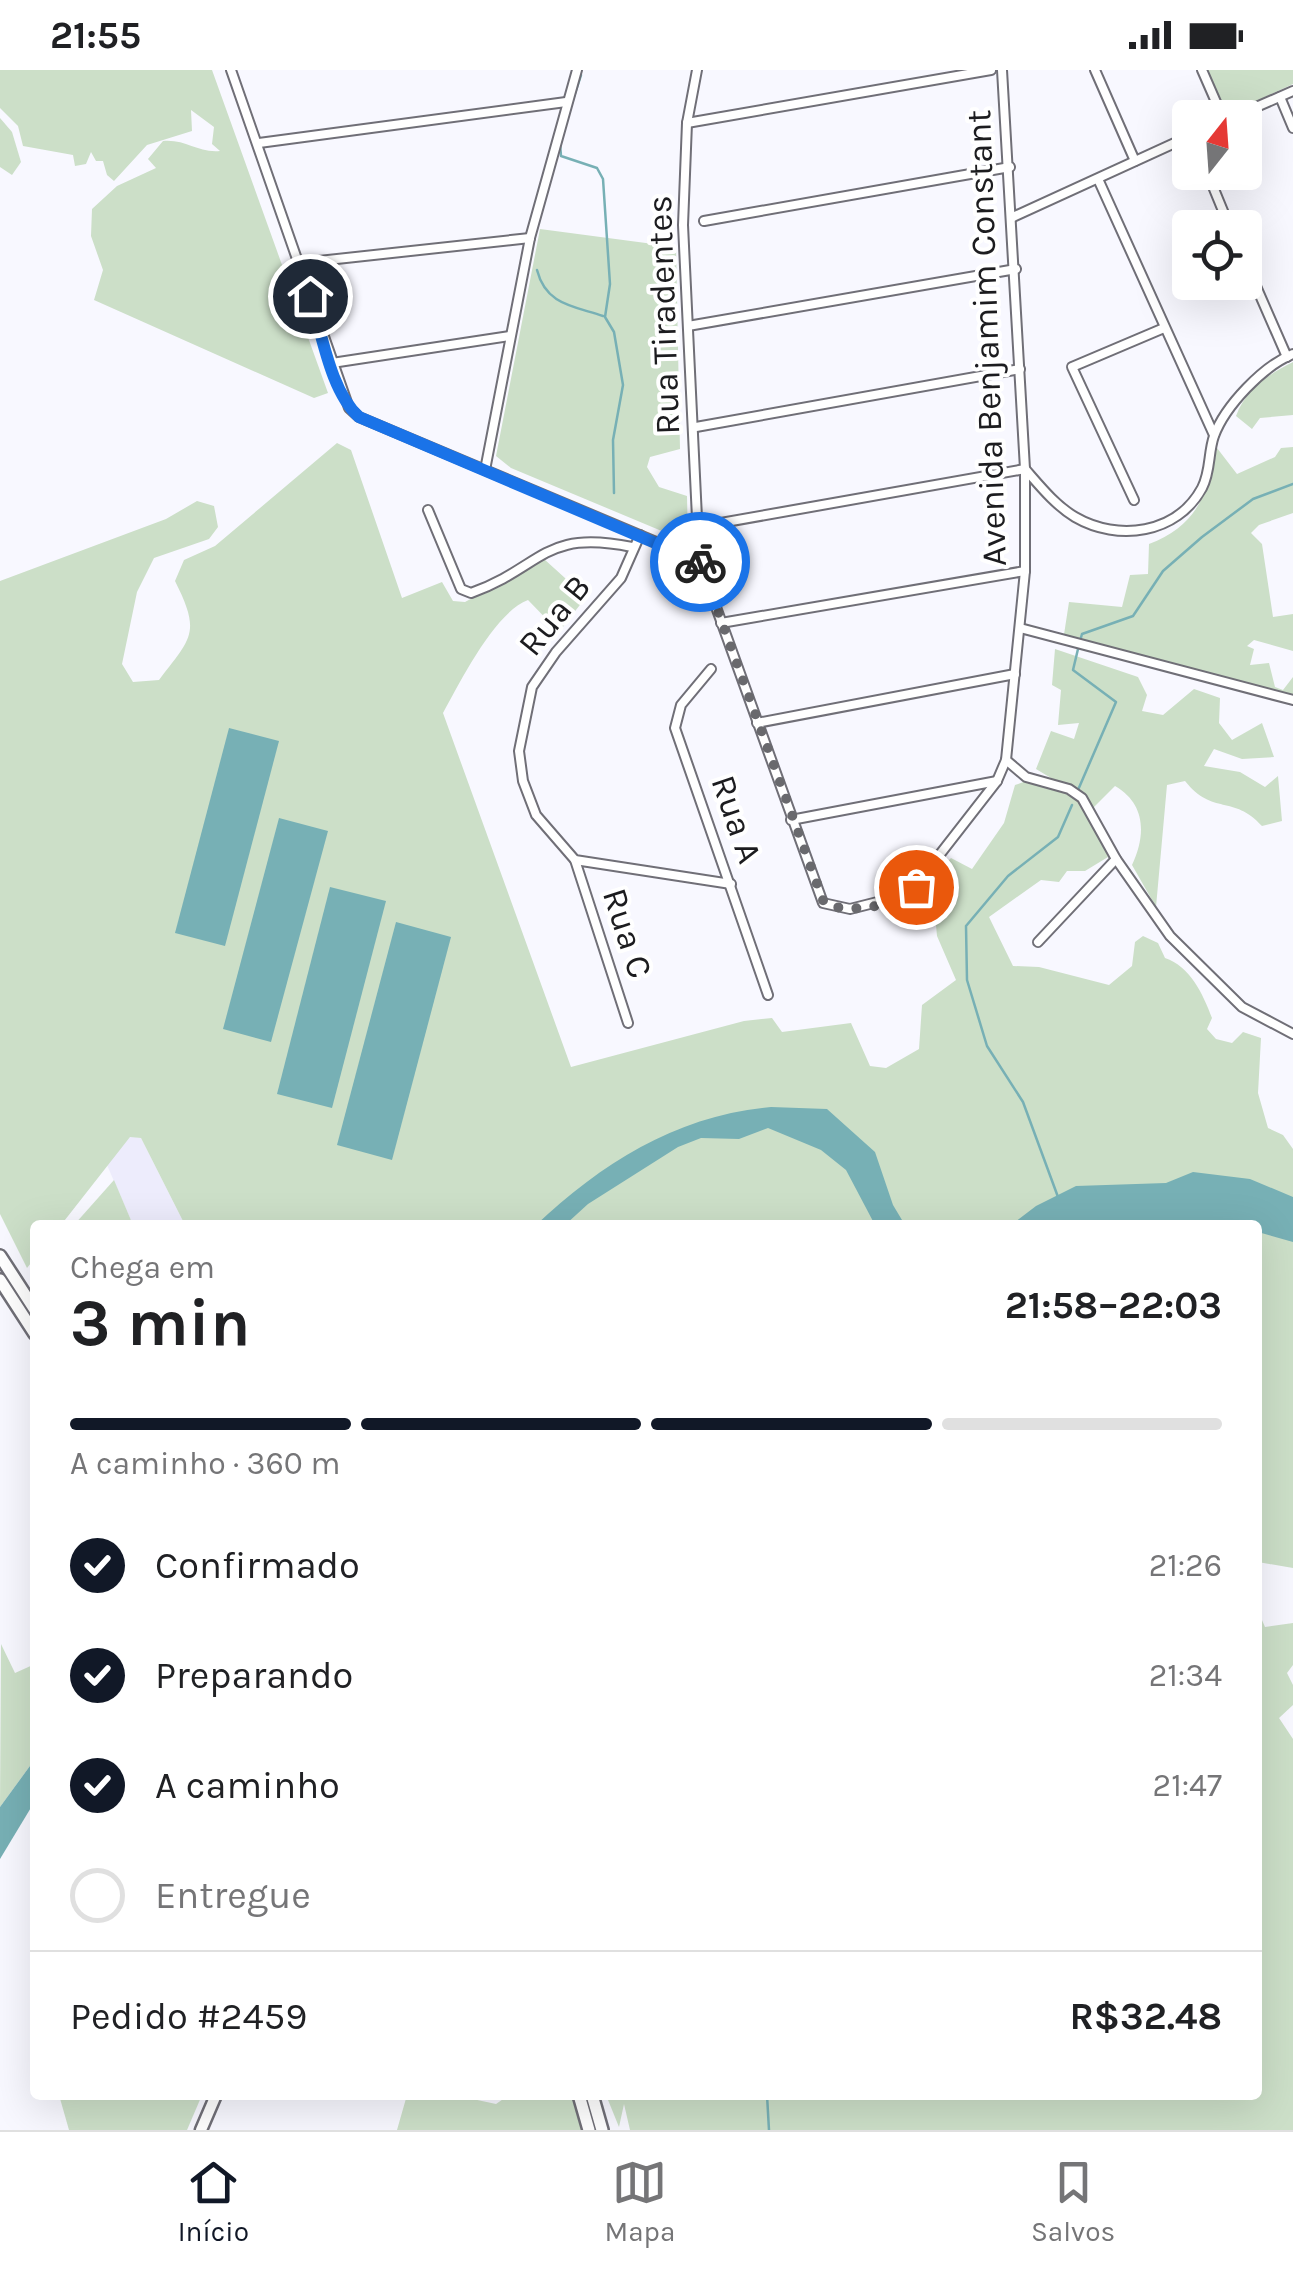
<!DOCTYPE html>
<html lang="pt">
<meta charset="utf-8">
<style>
:root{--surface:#fff;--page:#f6f6f6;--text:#202124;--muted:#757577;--line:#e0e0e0;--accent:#111827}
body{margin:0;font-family:Karla,sans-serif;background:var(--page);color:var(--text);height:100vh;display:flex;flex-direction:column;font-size:38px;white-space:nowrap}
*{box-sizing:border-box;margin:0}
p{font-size:32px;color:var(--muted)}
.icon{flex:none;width:55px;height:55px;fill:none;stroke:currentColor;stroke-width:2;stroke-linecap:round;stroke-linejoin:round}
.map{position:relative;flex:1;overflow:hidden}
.drawer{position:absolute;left:30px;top:1150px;width:1232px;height:880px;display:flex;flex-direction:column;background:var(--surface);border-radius:10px;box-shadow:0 10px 40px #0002}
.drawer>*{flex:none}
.needle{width:65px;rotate:17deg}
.fabs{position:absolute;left:1172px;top:30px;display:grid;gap:20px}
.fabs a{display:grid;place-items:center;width:90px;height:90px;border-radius:10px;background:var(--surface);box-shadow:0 10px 40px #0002;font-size:50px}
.pin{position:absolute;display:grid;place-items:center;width:85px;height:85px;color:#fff;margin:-42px;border:5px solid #fff;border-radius:50%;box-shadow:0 2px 10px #0007}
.courier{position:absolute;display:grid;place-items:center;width:100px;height:100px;margin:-50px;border:8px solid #1a73e8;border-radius:50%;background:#fff;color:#222;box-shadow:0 2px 12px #0007}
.headline em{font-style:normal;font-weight:700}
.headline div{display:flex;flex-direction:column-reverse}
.headline{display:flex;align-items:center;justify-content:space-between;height:170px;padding:0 40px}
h1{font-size:65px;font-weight:700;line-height:75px}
.bar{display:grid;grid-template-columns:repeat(4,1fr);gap:15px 10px;align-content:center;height:120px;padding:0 40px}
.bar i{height:12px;border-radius:8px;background:var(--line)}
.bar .active{background:var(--accent)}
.bar p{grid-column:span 4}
.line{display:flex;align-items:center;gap:25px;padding:0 40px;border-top:2px solid var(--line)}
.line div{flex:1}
ol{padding:0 40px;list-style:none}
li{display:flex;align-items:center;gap:30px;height:110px}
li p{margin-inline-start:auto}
li .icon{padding:10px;border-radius:50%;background:var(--accent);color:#fff;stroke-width:4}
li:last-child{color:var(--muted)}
li i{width:55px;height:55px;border:5px solid var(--line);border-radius:50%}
.status{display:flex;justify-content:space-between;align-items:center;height:70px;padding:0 50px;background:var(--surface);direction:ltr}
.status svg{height:28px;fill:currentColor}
.dock{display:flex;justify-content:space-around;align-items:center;height:140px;border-top:2px solid var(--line);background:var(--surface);font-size:28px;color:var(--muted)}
.dock a{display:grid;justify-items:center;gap:5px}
.dock .active{color:var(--accent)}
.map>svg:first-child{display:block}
.built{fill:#edecfc}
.green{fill:#ccdfc8}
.water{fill:#77b0b5}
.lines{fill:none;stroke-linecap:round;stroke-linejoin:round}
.stream{stroke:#77b0b5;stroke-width:2.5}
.street-casing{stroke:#706f77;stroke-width:12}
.secondary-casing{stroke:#706f77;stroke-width:15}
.primary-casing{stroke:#706f77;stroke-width:16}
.street{stroke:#fff;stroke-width:8}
.secondary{stroke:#fff;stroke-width:10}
.primary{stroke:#fff;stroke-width:11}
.done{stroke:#69696d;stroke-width:10;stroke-dasharray:0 18}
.route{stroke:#1a73e8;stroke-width:12}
.labels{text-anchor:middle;stroke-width:8;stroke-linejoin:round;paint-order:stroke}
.street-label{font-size:35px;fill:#1c1c1f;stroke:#fff}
</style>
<div class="status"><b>21:55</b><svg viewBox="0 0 49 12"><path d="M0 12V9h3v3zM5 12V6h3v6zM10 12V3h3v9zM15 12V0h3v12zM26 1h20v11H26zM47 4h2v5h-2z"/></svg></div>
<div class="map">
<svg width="1293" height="2060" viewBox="0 0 1293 2060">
<rect width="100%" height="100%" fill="#f8f8ff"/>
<!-- built -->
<polygon class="built" points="130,1066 141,1068 185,1155 133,1155 107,1095"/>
<!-- green -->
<g class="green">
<path d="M0,0H212L328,323L314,328L94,230L103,200L91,166L92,139L117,116L156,98L148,89L163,71C186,69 197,83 220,81L212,74L214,57L191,40L192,61L147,75L114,111L107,105L103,91H96L91,82L86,94L75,96L73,85L23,76L18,56L0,38Z"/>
<polygon points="1207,0 1293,0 1293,14 1227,45"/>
<polygon points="0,48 12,62 21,92 12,105 0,97"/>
<polygon points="540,159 676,177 680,379 650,387 647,397 659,417 687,426 688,472 511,398 496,386"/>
<path d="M1293,292V345L1260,348L1252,359L1236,346C1246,319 1269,304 1293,292Z"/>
<path d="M337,373L351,380L402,528L442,512L453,531L465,532L544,489L586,527L559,562L528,530C495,542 460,612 443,643L571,997L744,951L772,948L782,962L851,953L870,996L886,998L919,979L922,935L956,910L937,866L935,844L926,838C923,815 935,804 951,788L972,799L1004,753L1015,715L1037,707L1061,714L1036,699L1051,661L1074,669L1079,653L1058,655L1061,620L1052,615L1055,579L1138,607L1147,625L1142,641L1163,645L1194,619L1220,628L1219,653L1232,670L1262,653L1274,687L1242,689L1214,679L1204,696L1240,702L1265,717L1278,706L1282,751L1262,756C1233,724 1213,746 1185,711L1167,715L1156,837L1132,795C1146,765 1146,734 1115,716L1092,739L1073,723L1089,742L1108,787L1085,801H1067L1059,812L1041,810L989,847L1013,896L1039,897L1109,915L1132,896L1135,872L1143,866L1158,873L1165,888C1190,896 1203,924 1212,948L1207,959L1216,969L1232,973L1243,962L1261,968L1258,1023L1268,1058L1283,1065L1293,1079V1498L1258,1492V1155H185L141,1068L130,1067L61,1155H35V1188L27,1198L0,1144V511L166,449L197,431L214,436L218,457L209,469L154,488L137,522L122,594L133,612L159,610C192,567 201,563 175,511L184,490L215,476Z"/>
<path d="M1293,377V443L1259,455L1251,463L1262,474L1273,547L1293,544V581L1254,570L1247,576L1254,579L1250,595L1269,593L1275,617L1283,620L1293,607V629L1063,571L1069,532L1122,537L1130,505L1148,504L1149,474C1195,457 1209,424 1217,378L1237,404L1275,387L1281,378Z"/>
<polygon points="114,1110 133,1155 74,1155"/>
<polygon points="1258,1541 1265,1557 1293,1553 1293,1595 1287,1603 1293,1615 1293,1635 1279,1648 1293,1669 1293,2060 630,2060 624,2034 619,2057 606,2025 1258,2025"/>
<polygon points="1,1574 15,1603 35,1594 35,1689 0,1737"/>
<polygon points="59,2025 202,2025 187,2060 69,2060"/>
<polygon points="407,2025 454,2025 496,2034 509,2025 573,2025 581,2060 397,2060"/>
</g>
<!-- water -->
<g class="water">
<polygon points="229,658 279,671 225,876 175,863"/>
<polygon points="279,748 328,761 271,972 223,959"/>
<polygon points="330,817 386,831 332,1038 277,1024"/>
<polygon points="396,852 451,867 392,1090 337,1075"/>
<path d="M771,1037L827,1039L875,1082L893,1135L905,1155H875L846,1100L821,1080L768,1058L739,1069L701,1068L678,1077L588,1134L565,1155H536C603,1092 678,1045 771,1037Z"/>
<polygon points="1193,1102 1250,1109 1293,1127 1293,1172 1258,1162 1258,1155 1011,1155 1036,1136 1076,1116 1166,1113"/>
<polygon points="35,1689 35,1731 0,1789 0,1737"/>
</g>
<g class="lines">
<!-- stream -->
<g class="stream">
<polyline points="566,51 581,5"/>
<polyline points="560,73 561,86 597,98 603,109 610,214 605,247 614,262 623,315 613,370 614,423"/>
<path d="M537,200C546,235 573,236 603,246"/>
<polyline points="1080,571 1082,564 1133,546 1163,501 1202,467 1253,429 1293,414"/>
<polyline points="1078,579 1073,600 1116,632 1078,720"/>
<polyline points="1058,1127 1023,1032 987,976 967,910 966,856 1008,806 1058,767 1072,735"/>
<polyline points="767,2025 769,2060"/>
</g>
<defs>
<g id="street">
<polyline points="231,0 349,338 359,347 699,490"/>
<polyline points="697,0 687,53 683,155 699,490 823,833 850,839 909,824 997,711 1006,690 1025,501 1025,399 1002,0"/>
<polyline points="1095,0 1135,91"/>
<polyline points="1202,0 1223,48"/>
<polyline points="1280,27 1293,58"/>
<polyline points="1231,48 1293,21"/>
<polyline points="687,53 991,0"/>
<polyline points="259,73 566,32"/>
<polyline points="1207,102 1230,158"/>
<polyline points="1098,109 1214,365"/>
<polyline points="1013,147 1190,66"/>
<polyline points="704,151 1010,97"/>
<polyline points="1245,191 1287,287"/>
<polyline points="300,193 530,168"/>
<polyline points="688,256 1016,199"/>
<polyline points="332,293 510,266"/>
<polyline points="696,357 1020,299"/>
<path d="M1025,399C1040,416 1055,435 1075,447C1118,472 1177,464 1202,418C1211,401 1208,383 1214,366C1225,336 1263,296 1293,284"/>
<polyline points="485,400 530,168 577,0"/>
<polyline points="1134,430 1072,297 1164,258"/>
<path d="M428,440L461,519L471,523C545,496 542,459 632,477"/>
<polyline points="698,457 1025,399"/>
<polyline points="640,465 621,508 556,582 532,617 519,681 523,711 536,745 575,790 731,814"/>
<polyline points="721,553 1025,501"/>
<polyline points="1020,558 1293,630"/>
<polyline points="711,599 681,635 675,658 768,925"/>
<polyline points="757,653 1015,604"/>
<polyline points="1006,690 1026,707 1069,719 1082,728 1116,789 1170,866 1242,937 1293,964"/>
<polyline points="791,750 997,711"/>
<polyline points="575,790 628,953"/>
<polyline points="1038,872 1116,789"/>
</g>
<polyline id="secondary" points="201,2060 216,2025"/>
<g id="primary">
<polyline points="0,1186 35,1240"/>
<polyline points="0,1210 35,1264"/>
<polyline points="579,2025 589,2060"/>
<polyline points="592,2025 602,2060"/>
</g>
</defs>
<!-- street casing -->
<use href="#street" class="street-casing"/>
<!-- secondary casing -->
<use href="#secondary" class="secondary-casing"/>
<!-- primary casing -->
<use href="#primary" class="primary-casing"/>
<!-- street -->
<use href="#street" class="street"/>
<!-- secondary -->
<use href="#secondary" class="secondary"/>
<!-- primary -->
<use href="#primary" class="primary"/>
</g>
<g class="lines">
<!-- done -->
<path class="done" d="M700,492L824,833C848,845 897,836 916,817"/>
<!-- route -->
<path class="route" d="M310,226C322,263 330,321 359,347L700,492"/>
</g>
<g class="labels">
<!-- street labels -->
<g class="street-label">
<text transform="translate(663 245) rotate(-92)" y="12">Rua Tiradentes</text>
<text transform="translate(986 268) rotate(-92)" y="12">Avenida Benjamim Constant</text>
<text transform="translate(554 545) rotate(-51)" y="12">Rua B</text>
<text transform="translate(737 749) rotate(71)" y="12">Rua A</text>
<text transform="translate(628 863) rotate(72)" y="12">Rua C</text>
</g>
</g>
</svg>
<div class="fabs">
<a><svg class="needle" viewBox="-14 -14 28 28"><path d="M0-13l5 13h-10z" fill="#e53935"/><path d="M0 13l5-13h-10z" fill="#757577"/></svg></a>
<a><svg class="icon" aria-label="locate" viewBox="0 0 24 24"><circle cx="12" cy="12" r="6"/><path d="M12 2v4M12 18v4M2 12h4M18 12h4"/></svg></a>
</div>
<div class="pin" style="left:916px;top:817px;background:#ea580c"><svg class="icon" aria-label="bag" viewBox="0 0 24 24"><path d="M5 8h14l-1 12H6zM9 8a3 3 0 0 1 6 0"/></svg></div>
<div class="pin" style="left:310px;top:226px;background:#1f2937"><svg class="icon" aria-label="home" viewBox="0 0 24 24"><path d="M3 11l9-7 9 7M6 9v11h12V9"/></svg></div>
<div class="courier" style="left:700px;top:492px"><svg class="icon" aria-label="bike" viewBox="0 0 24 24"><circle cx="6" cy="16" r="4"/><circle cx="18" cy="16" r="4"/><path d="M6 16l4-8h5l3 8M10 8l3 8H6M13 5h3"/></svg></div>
<section class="drawer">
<div class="headline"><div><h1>3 min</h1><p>Chega em</p></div><em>21:58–22:03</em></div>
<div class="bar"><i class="active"></i><i class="active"></i><i class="active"></i><i></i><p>A caminho · 360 m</p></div>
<ol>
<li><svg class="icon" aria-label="check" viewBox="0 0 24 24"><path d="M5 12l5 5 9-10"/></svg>Confirmado<p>21:26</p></li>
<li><svg class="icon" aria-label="check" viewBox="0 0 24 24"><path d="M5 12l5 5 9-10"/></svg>Preparando<p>21:34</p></li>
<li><svg class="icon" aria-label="check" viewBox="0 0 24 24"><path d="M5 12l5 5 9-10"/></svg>A caminho<p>21:47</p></li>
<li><i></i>Entregue</li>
</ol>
<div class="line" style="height:130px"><div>Pedido #2459</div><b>R$32.48</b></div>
</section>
</div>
<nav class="dock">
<a class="active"><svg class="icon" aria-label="home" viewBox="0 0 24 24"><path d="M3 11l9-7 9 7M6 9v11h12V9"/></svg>Início</a>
<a><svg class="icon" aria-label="map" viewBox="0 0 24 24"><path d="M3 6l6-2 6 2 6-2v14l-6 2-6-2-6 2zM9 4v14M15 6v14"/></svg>Mapa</a>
<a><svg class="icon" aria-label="saved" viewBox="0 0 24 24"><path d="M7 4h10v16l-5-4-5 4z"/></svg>Salvos</a>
</nav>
